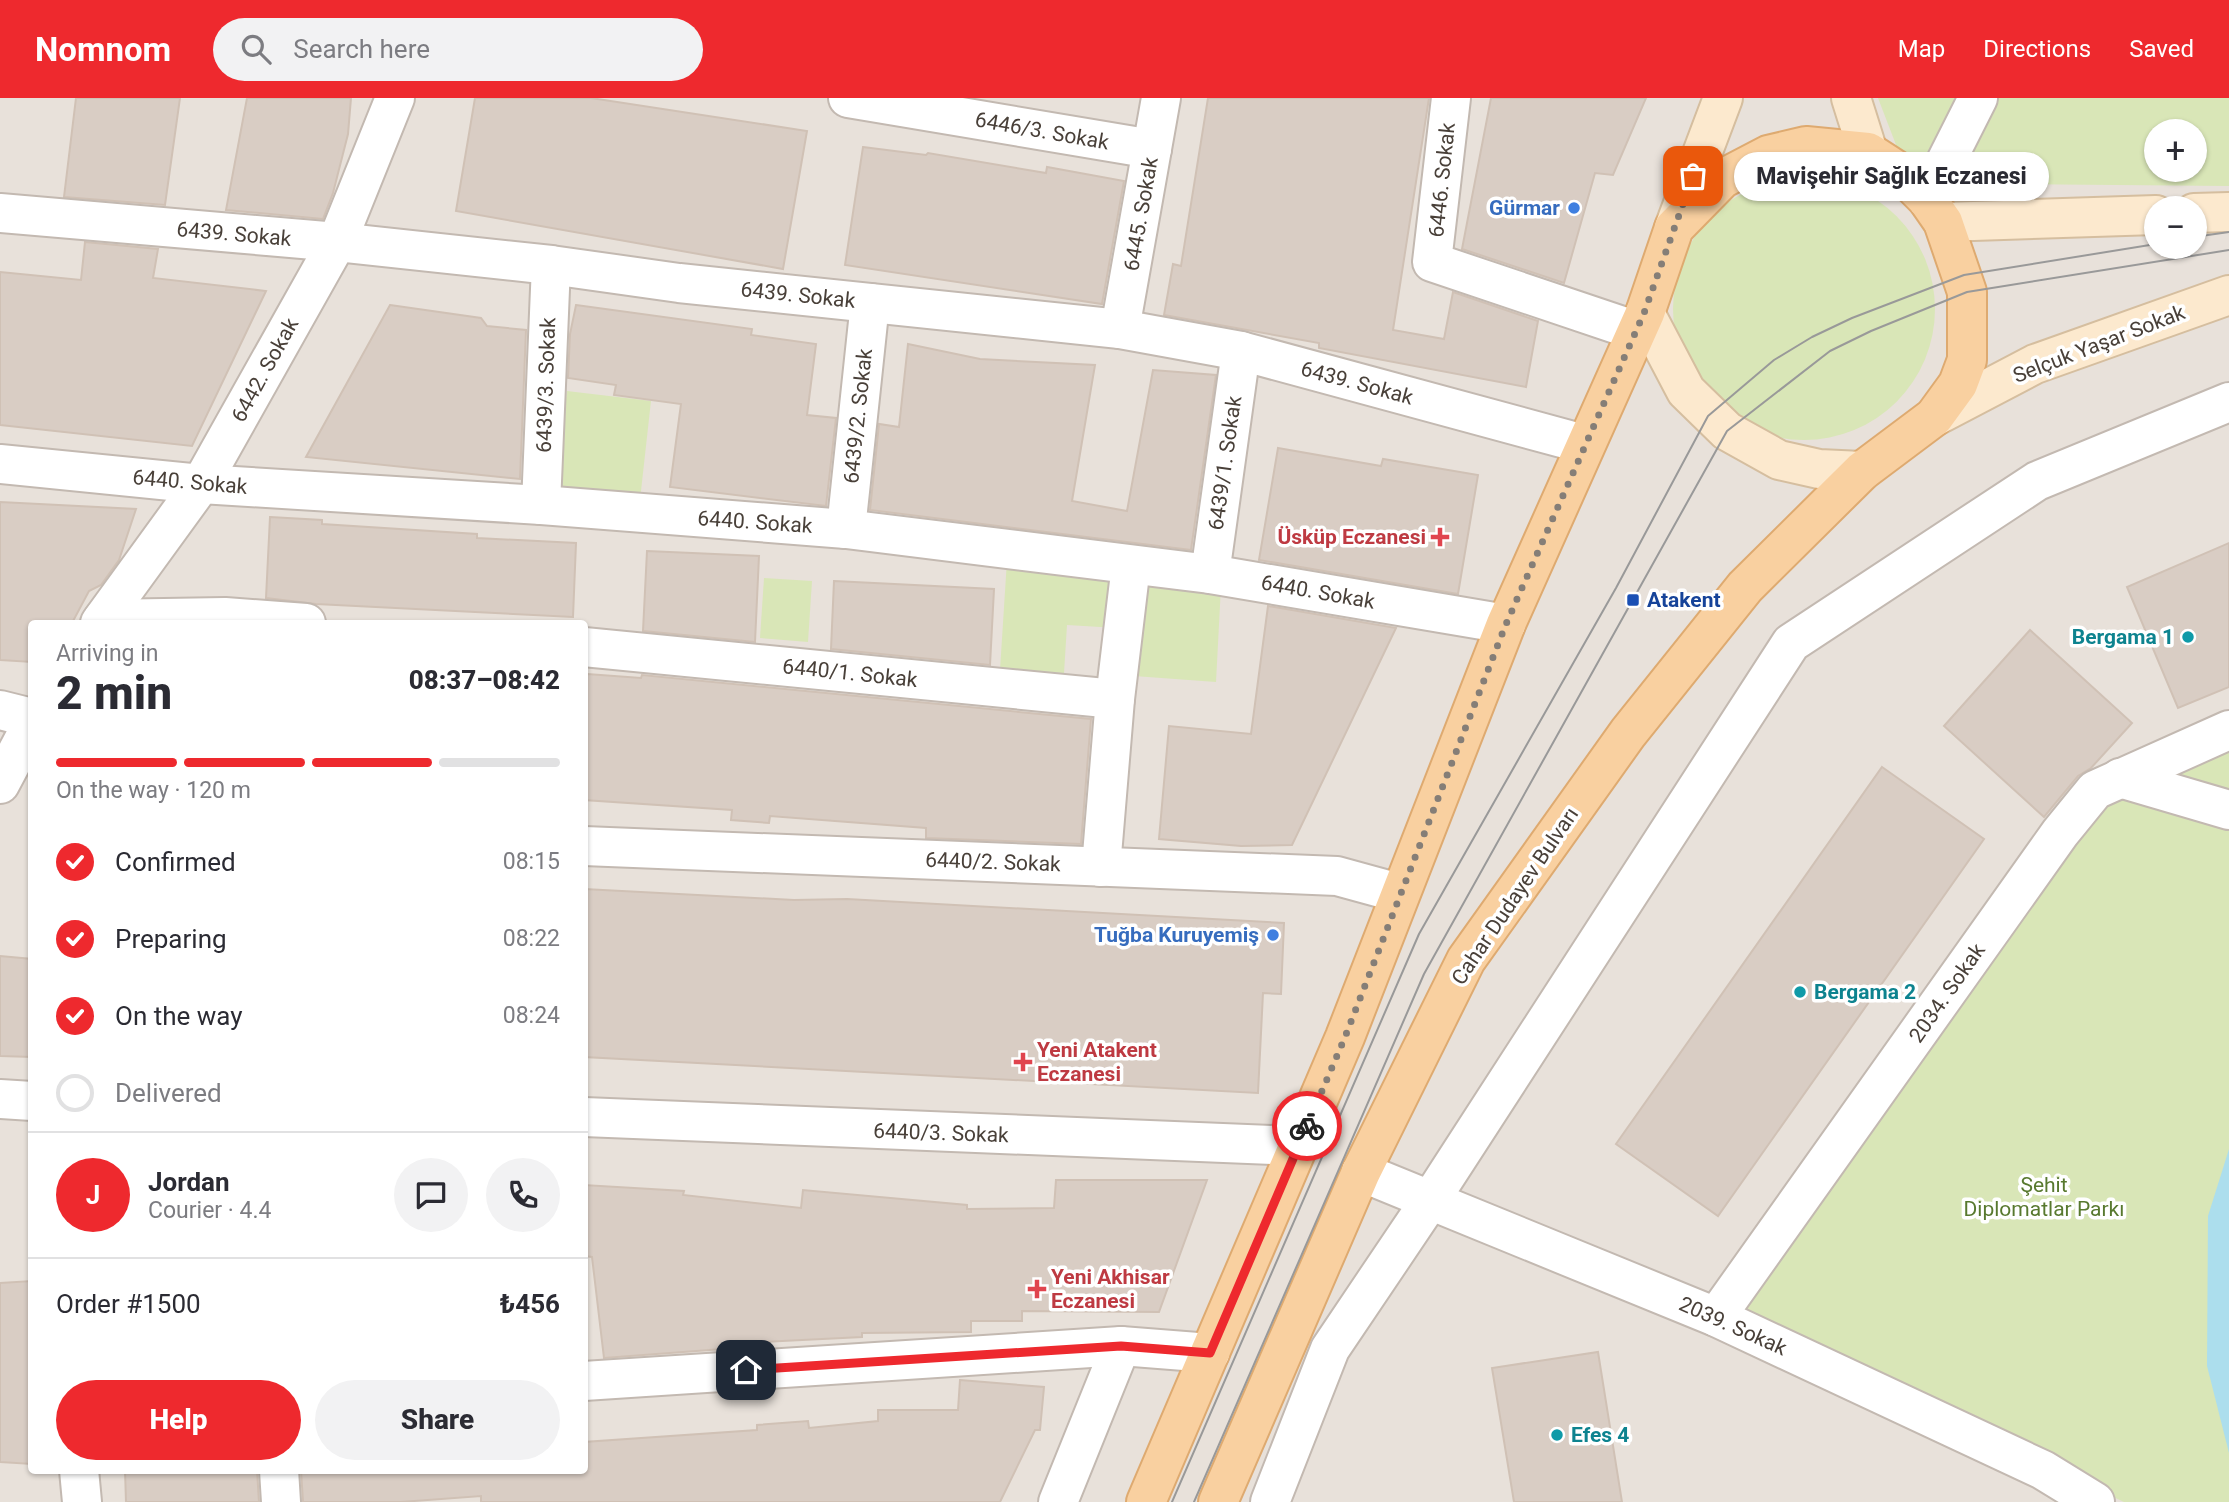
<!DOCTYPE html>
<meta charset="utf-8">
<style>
:root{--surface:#fff;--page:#f2f2f3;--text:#2b2b33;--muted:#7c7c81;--line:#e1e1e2;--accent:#ee292e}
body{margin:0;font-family:Roboto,sans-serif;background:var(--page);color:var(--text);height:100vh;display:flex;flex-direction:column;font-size:26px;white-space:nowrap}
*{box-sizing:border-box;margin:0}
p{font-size:23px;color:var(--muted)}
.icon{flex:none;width:38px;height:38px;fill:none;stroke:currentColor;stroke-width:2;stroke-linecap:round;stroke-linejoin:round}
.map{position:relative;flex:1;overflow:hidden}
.drawer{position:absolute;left:28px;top:522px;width:560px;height:854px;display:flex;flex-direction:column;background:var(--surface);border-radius:7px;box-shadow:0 2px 5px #0004}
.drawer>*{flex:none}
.controls{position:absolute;left:2144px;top:21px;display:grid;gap:14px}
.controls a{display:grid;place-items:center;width:63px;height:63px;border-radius:50%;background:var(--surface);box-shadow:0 2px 5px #0004;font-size:35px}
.pin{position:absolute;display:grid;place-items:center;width:60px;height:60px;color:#fff;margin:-30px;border-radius:14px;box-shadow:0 4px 10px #0006}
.courier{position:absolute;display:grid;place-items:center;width:70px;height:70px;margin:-35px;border:5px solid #ee292e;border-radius:50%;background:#fff;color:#222;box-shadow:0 2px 9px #0007}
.bubble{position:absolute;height:49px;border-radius:24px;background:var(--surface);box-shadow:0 2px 5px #0004;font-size:23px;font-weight:800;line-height:49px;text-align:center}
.summary em{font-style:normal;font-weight:800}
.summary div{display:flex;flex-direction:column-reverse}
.summary{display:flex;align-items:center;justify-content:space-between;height:119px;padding:0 28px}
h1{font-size:46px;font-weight:800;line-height:52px}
.bar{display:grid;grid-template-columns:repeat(4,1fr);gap:10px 7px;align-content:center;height:84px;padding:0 28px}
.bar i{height:9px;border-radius:5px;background:var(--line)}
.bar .current{background:var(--accent)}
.bar p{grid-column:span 4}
.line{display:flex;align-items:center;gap:18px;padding:0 28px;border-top:2px solid var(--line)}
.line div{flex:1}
.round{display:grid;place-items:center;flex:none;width:74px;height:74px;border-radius:37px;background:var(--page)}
ol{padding:0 28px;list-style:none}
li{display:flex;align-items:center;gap:21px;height:77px}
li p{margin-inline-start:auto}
li .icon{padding:7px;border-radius:50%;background:var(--accent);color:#fff;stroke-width:4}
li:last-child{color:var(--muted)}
li i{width:38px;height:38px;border:4px solid var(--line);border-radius:50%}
.action{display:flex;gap:14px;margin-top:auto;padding:14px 28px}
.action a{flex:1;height:80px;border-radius:42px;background:var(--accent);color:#fff;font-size:28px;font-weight:800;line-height:80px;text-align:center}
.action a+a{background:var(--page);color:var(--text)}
header{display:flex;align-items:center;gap:42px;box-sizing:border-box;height:98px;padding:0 35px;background:var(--accent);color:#fff}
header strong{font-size:33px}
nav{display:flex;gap:38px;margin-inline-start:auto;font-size:24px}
.search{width:490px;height:63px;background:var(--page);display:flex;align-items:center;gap:18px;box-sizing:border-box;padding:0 24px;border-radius:38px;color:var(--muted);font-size:26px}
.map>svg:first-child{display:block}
.residential{fill:#e8e1da;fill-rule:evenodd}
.green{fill:#d9e6b7;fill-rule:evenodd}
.water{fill:#acdeed}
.building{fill:#d9cdc4;stroke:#d0c1b5;stroke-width:2}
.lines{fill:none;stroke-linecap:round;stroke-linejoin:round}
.minor-casing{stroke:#c3b9b1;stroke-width:42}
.tertiary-casing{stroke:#c3b9b1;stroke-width:42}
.secondary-casing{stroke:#d5be9f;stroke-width:42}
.primary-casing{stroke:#deaa70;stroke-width:42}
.minor{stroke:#fff;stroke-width:38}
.tertiary{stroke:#fff;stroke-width:38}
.secondary{stroke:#fce9ce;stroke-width:38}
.primary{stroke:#f9d0a0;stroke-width:38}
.tram{stroke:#999;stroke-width:2}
.done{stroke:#857e77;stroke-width:7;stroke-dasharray:0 12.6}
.route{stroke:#ee292e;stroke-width:9}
.shop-dot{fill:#3f7fe0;stroke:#fff;stroke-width:2.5}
.health-dot{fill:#e0444e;stroke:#fff;stroke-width:2.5}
.transit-dot{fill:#1a4fb4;stroke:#fff;stroke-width:2.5}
.culture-dot{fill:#0f9aa8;stroke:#fff;stroke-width:2.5}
.labels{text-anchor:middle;stroke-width:7;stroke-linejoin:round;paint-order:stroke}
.street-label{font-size:21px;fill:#494039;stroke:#fff}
.shop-label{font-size:21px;font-weight:bold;fill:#366cbe;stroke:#fff;text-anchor:end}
.health-label{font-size:21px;font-weight:bold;fill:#be3a42;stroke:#fff;text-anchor:start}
.transit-label{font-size:21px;font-weight:bold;fill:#164399;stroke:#fff;text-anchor:start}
.culture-label{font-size:21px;font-weight:bold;fill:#0d838f;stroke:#fff;text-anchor:start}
.park-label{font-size:21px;fill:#58792f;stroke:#fff}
</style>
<header>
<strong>Nomnom</strong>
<div class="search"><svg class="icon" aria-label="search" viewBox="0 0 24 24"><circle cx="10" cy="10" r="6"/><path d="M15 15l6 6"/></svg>Search here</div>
<nav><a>Map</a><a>Directions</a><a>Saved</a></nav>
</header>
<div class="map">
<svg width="2229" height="1404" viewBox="0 0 2229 1404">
<rect width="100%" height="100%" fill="#f5f0eb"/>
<!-- residential -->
<path class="residential" d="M0,0H2229V1404H0ZM2156,33H2194V72H2156ZM2156,110H2194V149H2156ZM32,525H584V1372H32Z"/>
<!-- green -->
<g class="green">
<path d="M1878,0H2229V88L1995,86L1898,52ZM2156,33H2194V72H2156Z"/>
<circle cx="1804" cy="211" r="131"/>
<polygon points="567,293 651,303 640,402 555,392"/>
<polygon points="1007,462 1121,469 1117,530 1067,527 1064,575 1000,572"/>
<polygon points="764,480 812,483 808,544 760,540"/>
<polygon points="1140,480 1221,488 1216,584 1134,578"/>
<polygon points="2229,640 2229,1404 2124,1404 1735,1219 2103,694"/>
</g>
<!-- water -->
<polygon class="water" points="2229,1051 2229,1355 2207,1268 2208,1118"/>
<!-- building -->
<g class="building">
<polygon points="76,0 180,0 165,107 64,99"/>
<polygon points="247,0 351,0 348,36 333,95 323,121 226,112"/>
<polygon points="475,0 591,0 807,33 783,171 456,113"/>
<polygon points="1208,0 1429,0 1393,232 1444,241 1453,194 1538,223 1526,289 1319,250 1319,245 1164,217 1173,166 1181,168"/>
<polygon points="1491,0 1646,0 1613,77 1595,75 1564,185 1462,151"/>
<polygon points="863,49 926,57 928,55 1046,75 1047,69 1124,83 1102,206 845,167"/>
<polygon points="85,144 158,151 153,180 266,193 192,348 0,327 0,174 81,182"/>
<polygon points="390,207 481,220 487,228 526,232 520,381 306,359"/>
<polygon points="576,207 752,231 751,237 816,246 807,317 836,320 826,408 670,389 681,306 614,297 616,287 568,280 570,236"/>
<polygon points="908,246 980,261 1095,267 1072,403 1127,413 1153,272 1216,277 1191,452 870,412 879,326 899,329"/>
<polygon points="1278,350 1381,368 1383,361 1478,377 1458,496 1259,462"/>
<polygon points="0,404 136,411 119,462 101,487 89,493 72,525 32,525 32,564 0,562"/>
<polygon points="270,419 322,422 322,426 477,436 477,440 576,445 573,519 316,506 266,500"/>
<polygon points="2229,445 2229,589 2178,610 2127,489"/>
<polygon points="647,453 759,458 755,544 643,533"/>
<polygon points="834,483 994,491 990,567 831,551"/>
<polygon points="1268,508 1396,530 1292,747 1241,748 1159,741 1169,628 1251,636"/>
<polygon points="2030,532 2132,625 2091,670 2078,678 2044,719 1944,628"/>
<polygon points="587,576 641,580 642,577 1091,621 1081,746 926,740 926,730 770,718 769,725 731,722 732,712 584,702"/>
<polygon points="1882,669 1984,741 1718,1118 1616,1046"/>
<polygon points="584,791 794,802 847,801 1284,825 1281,896 1263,895 1258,995 584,959"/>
<polygon points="0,858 32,861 32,959 0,958"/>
<polygon points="1056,1082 1207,1082 1159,1214 1022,1213 1022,1223 971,1223 971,1234 862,1235 862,1239 762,1244 762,1248 604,1260 592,1159 584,1158 584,1087 684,1093 683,1097 801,1110 803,1092 967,1107 967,1111 1054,1110"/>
<polygon points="32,1183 32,1366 0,1364 0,1185"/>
<polygon points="1598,1254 1622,1404 1514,1404 1492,1270"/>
<polygon points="960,1282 1044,1289 1040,1332 1035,1332 1000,1404 481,1404 481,1398 401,1404 303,1404 301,1372 584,1372 584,1344 757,1332 757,1327 808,1323 809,1330 878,1323 878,1312 958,1312"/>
<polygon points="125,1372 257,1372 259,1404 126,1404"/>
</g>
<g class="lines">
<defs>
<g id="minor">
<polyline points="848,0 1152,51"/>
<polyline points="1451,0 1432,164 1637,233"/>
<polyline points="0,115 337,144 551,167 679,185 1120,231 1241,253 1584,346"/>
<polyline points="1120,231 1161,0"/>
<polyline points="0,366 201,386 541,407 846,431 1210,476 1506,526"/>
<polyline points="541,407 551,167"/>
<polyline points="846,431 870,205"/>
<polyline points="1210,476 1241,253"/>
<polyline points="103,521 225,519 306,525"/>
<polyline points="100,525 201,386 337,144 395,0"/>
<polyline points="584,549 1115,601"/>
<polyline points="0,612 32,620"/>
<polyline points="2120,680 2229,712"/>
<polyline points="0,686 32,626"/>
<polyline points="584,748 1337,778 1399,795"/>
<polyline points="1101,769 1115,601 1131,467"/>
<polyline points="0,1001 32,1003"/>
<polyline points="584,1019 1298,1048"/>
<polyline points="1361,1074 1716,1219 2043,1372 2095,1404"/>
<polyline points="1716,1219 2060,735 2095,692 2229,632"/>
<polyline points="584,1283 1121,1248 1210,1255"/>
<polyline points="79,1372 82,1404"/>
<polyline points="279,1372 281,1404"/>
<polyline points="1058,1404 1121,1248"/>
<polyline points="1270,1404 1330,1251 1431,1101 1791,545 2037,383 2229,304"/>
</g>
<polyline id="tertiary" points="1927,101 1978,0"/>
<g id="secondary">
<polyline points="1851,0 1868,54"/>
<polyline points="2194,115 2229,114"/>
<polyline points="1943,124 2156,117"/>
<polyline points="1674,130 1723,0"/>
<polyline points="1645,215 1686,293 1727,333 1779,362 1819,371 1862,373"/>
<polyline points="1934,319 2035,266 2229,197"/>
</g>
<polyline id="primary" points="1146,1404 1345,939 1506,526 1645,215 1674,130 1722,81 1768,57 1806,48 1868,54 1902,76 1927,101 1943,124 1967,194 1967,262 1958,286 1934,319 1862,373 1745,489 1628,635 1466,862 1361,1074 1218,1404"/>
</defs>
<!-- minor casing -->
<use href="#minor" class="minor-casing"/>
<!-- tertiary casing -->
<use href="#tertiary" class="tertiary-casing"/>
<!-- secondary casing -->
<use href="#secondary" class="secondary-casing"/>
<!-- primary casing -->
<use href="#primary" class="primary-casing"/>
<!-- minor -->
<use href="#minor" class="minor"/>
<!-- tertiary -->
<use href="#tertiary" class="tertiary"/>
<!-- secondary -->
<use href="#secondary" class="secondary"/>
<!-- primary -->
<use href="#primary" class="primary"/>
<!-- tram -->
<g class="tram">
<polyline points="2194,139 2229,134"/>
<polyline points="1172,1404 1419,836 1616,490 1708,318 1774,262 1812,239 1852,220 1964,177 2156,146"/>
<polyline points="1194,1404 1424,876 1727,333 1830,253 1871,233 1967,194 2229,152"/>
</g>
</g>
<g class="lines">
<!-- done -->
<polyline class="done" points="1307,1028 1345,939 1506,526 1644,215 1693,78"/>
<!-- route -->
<polyline class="route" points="746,1272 1121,1248 1210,1255 1307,1028"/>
</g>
<!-- markers -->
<g class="shop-dot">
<circle cx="1574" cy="110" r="7"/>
<circle cx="1273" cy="837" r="7"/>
</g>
<g class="health-dot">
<path d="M1436.5 428.5h7v7h7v7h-7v7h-7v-7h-7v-7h7z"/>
<path d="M1019.5 953.5h7v7h7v7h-7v7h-7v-7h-7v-7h7z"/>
<path d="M1033.5 1180.5h7v7h7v7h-7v7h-7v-7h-7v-7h7z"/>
</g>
<rect class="transit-dot" x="1626" y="495" width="14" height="14" rx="3.5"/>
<g class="culture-dot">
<circle cx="2188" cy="539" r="7"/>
<circle cx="1800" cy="894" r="7"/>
<circle cx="1557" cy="1337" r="7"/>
</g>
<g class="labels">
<!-- street labels -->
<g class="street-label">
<text transform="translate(1042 33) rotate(10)" y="7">6446/3. Sokak</text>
<text transform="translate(1442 82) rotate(-84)" y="7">6446. Sokak</text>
<text transform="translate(1141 116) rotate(-80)" y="7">6445. Sokak</text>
<text transform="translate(234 136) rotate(5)" y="7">6439. Sokak</text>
<text transform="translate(798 197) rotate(6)" y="7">6439. Sokak</text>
<text transform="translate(2099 246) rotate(-21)" y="7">Selçuk Yaşar Sokak</text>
<text transform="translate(265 272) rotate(-61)" y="7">6442. Sokak</text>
<text transform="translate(1357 285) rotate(15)" y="7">6439. Sokak</text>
<text transform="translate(546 287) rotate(-88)" y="7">6439/3. Sokak</text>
<text transform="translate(858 318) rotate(-84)" y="7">6439/2. Sokak</text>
<text transform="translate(1225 365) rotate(-82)" y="7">6439/1. Sokak</text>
<text transform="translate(190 384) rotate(5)" y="7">6440. Sokak</text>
<text transform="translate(755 424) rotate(4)" y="7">6440. Sokak</text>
<text transform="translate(1318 494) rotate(10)" y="7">6440. Sokak</text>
<text transform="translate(850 575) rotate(6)" y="7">6440/1. Sokak</text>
<text transform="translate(993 764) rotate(2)" y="7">6440/2. Sokak</text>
<text transform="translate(1515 798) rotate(-56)" y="7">Cahar Dudayev Bulvarı</text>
<text transform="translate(1947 895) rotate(-55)" y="7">2034. Sokak</text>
<text transform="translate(941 1035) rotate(2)" y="7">6440/3. Sokak</text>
<text transform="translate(1733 1228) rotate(24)" y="7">2039. Sokak</text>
</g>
<!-- shop labels -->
<g class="shop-label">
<text x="1560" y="117">Gürmar</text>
<text x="1259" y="844">Tuğba Kuruyemiş</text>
</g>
<!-- health labels -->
<g class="health-label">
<text x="1426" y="446" text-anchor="end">Üsküp Eczanesi</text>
<text x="1037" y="959">Yeni Atakent<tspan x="1037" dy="24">Eczanesi</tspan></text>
<text x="1051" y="1186">Yeni Akhisar<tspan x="1051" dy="24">Eczanesi</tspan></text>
</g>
<!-- transit labels -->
<g class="transit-label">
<text x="1647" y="509">Atakent</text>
</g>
<!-- culture labels -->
<g class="culture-label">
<text x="2174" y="546" text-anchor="end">Bergama 1</text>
<text x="1814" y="901">Bergama 2</text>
<text x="1571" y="1344">Efes 4</text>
</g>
<!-- park labels -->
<g class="park-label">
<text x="2044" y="1094">Şehit<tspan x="2044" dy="24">Diplomatlar Parkı</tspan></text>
</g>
</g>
</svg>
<div class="controls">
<a>+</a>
<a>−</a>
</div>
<div class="pin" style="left:1693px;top:78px;background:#ea580c"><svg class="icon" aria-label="bag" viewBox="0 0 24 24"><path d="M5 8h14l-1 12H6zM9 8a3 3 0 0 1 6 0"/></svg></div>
<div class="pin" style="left:746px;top:1272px;background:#1f2937"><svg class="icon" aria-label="home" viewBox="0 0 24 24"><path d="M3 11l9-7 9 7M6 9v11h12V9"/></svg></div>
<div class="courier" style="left:1307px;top:1028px"><svg class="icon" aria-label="bike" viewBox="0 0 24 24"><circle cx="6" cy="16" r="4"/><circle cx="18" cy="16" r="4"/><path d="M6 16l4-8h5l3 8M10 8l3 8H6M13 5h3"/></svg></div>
<div class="bubble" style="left:1734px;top:54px;width:315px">Mavişehir Sağlık Eczanesi</div>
<section class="drawer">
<div class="summary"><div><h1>2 min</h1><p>Arriving in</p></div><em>08:37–08:42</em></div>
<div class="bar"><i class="current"></i><i class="current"></i><i class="current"></i><i></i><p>On the way · 120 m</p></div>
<ol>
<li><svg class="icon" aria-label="check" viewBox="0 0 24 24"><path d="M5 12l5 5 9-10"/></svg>Confirmed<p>08:15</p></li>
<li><svg class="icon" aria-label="check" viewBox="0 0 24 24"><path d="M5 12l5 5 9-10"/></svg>Preparing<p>08:22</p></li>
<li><svg class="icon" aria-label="check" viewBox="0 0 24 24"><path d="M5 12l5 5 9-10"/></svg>On the way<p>08:24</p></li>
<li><i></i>Delivered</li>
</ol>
<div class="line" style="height:126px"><b class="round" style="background:var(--accent);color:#fff">J</b><div><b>Jordan</b><p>Courier · 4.4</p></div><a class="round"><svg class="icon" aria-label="chat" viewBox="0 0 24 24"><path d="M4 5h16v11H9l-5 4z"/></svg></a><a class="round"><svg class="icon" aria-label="phone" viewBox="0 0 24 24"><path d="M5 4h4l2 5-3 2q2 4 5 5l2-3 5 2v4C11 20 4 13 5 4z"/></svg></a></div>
<div class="line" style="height:91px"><div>Order #1500</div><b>₺456</b></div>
<div class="action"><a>Help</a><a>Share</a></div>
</section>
</div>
